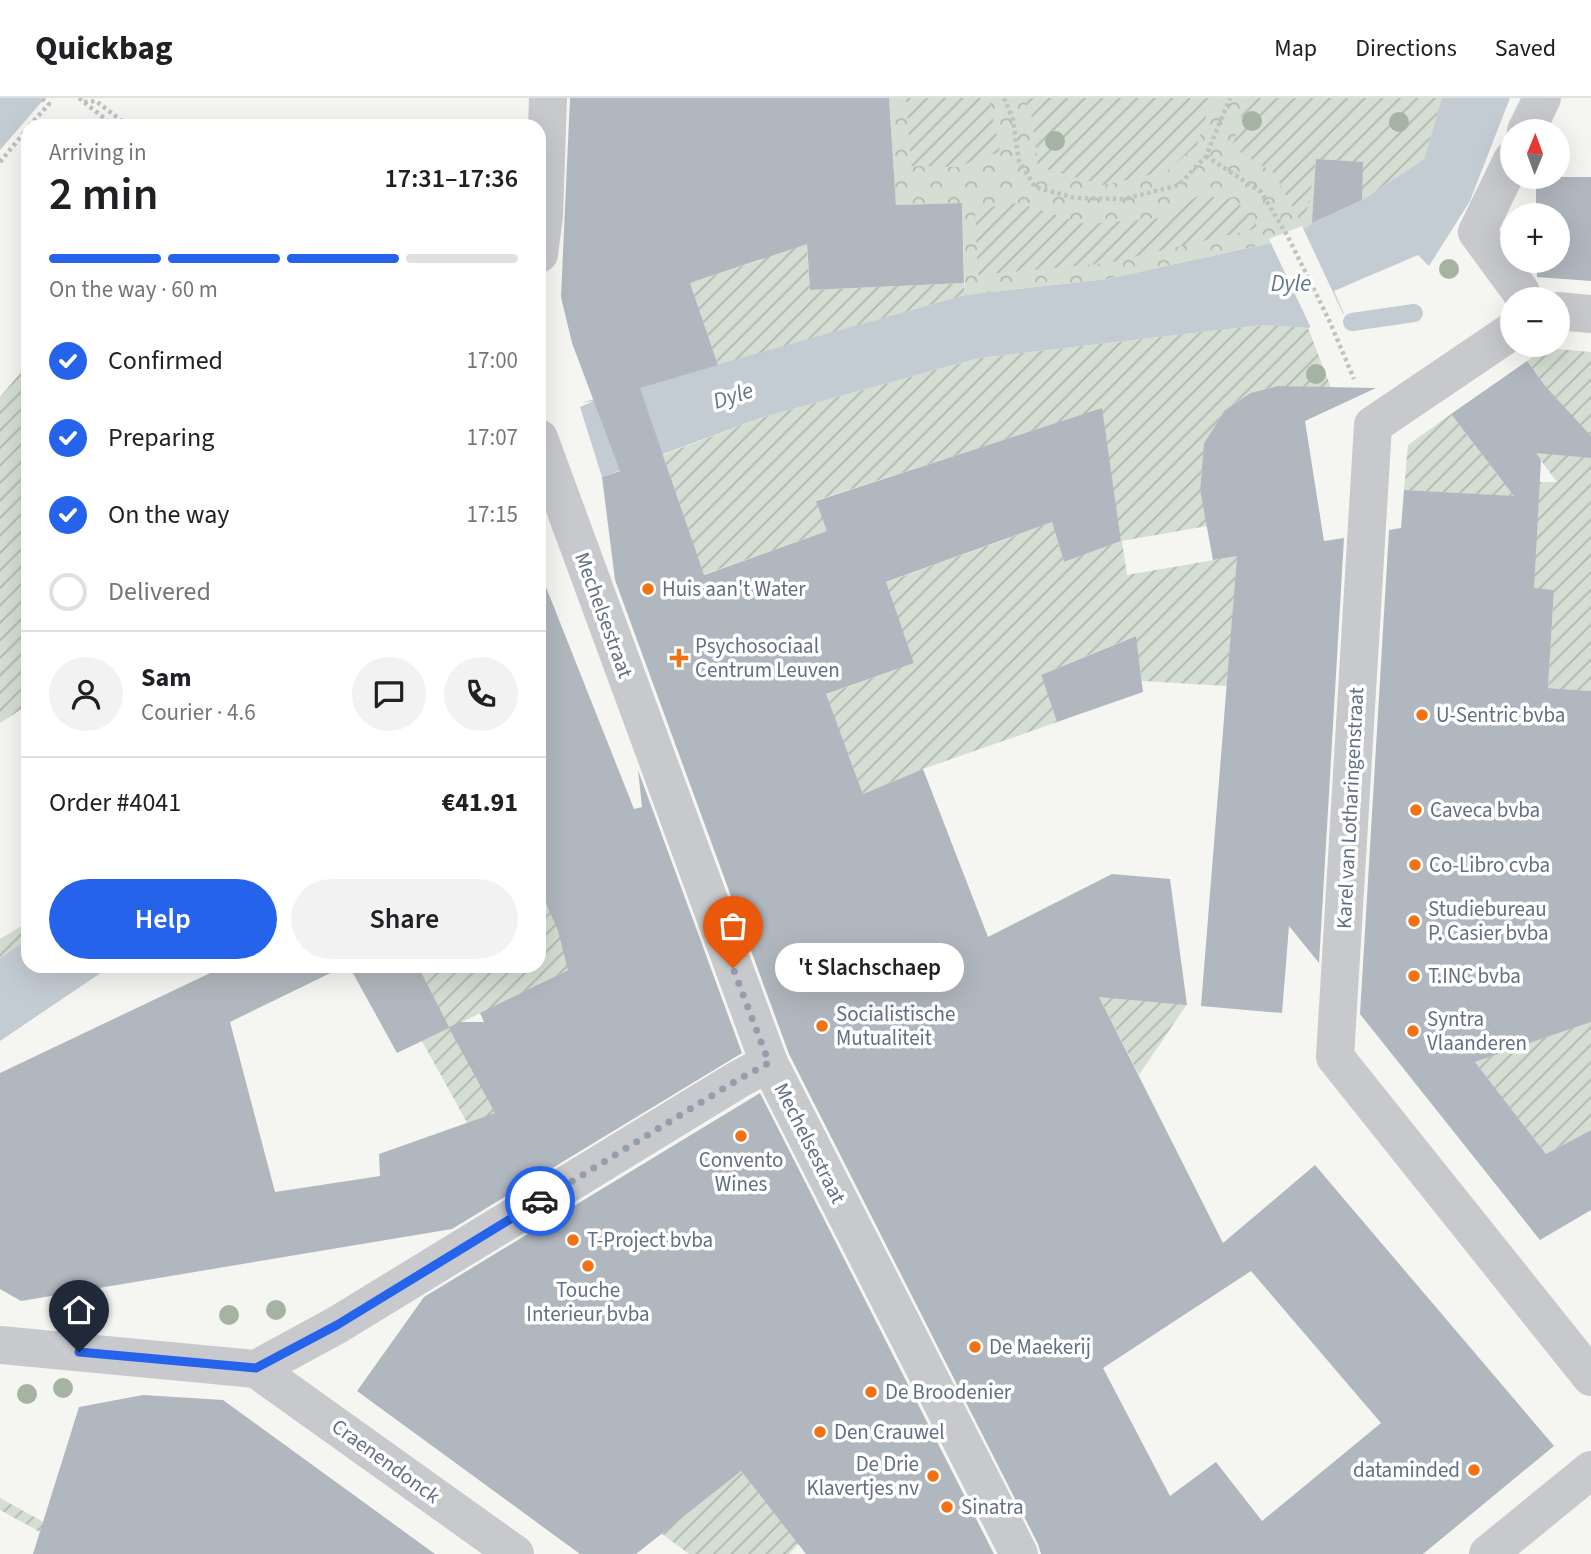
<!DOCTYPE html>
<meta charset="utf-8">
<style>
:root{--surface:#fff;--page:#f2f2f2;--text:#202124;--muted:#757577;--line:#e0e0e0;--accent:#2563eb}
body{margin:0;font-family:"Source Sans 3",sans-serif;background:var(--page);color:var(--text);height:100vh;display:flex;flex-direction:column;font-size:26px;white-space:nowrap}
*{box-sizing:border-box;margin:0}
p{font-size:23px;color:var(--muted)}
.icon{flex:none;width:38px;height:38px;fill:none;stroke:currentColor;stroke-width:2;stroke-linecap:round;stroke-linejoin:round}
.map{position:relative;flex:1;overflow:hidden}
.drawer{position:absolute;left:21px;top:21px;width:525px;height:854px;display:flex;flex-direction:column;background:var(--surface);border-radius:21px;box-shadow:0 7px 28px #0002}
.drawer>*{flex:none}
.needle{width:46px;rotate:1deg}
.controls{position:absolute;left:1500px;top:21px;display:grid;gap:14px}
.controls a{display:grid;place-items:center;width:70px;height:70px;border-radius:50%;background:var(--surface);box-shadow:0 7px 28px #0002;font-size:35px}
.pin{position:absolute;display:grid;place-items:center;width:60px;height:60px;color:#fff;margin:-72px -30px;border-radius:50% 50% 50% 0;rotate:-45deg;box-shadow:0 0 7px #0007}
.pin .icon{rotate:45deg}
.courier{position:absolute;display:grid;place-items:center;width:70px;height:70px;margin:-35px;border:5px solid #2563eb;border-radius:50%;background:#fff;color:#222;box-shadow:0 2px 9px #0007}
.bubble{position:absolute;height:49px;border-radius:24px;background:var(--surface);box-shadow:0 7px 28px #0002;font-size:23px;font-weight:600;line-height:49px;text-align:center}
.overview em{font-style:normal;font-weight:600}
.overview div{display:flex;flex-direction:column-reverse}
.overview{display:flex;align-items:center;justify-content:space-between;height:119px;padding:0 28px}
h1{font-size:46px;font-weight:600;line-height:52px}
.bar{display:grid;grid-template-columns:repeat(4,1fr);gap:10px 7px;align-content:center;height:84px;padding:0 28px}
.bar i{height:9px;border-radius:5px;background:var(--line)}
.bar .selected{background:var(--accent)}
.bar p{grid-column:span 4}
.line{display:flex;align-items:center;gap:18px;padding:0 28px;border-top:2px solid var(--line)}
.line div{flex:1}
.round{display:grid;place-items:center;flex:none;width:74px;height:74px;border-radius:37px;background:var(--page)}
ol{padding:0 28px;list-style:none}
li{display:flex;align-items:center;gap:21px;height:77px}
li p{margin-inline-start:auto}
li .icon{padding:7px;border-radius:50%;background:var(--accent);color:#fff;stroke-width:4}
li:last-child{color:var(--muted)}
li i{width:38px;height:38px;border:4px solid var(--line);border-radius:50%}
.primary-button{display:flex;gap:14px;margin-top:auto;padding:14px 28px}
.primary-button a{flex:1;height:80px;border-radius:42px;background:var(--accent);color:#fff;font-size:28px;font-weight:600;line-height:80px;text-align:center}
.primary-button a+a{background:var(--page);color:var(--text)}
header{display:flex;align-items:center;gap:42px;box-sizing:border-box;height:98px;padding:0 35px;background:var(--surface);border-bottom:2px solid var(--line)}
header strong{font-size:33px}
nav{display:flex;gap:38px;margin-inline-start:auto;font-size:24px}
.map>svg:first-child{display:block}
.park{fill:url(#park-crowns)}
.garden{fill:url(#garden-furrows)}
.water{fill:#c4ccd3}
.pier{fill:#f5f6f1}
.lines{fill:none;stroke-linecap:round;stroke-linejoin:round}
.stream{stroke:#c4ccd3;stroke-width:18}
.building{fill:#b1b7be;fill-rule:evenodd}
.path{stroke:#c0c1c3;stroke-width:4.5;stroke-dasharray:3.5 3.5;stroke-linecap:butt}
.minor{stroke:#c7c9cd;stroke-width:38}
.tree{fill:#a4b3a2}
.done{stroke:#959eab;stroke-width:7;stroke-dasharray:0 12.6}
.route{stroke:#2563eb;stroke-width:9}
.poi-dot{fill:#f47112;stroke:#fff;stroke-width:2.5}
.labels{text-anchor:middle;stroke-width:7;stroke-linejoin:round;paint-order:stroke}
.poi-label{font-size:21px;fill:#616f85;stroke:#fff;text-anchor:start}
.street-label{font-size:21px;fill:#616f85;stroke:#fff}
.water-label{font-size:23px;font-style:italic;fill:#62778a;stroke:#fff}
</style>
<header>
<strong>Quickbag</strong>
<nav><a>Map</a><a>Directions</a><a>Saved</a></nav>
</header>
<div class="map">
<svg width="1591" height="1456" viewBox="0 0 1591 1456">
<defs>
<pattern id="park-crowns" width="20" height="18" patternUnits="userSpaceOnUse" patternTransform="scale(1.75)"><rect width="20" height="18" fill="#d4ded2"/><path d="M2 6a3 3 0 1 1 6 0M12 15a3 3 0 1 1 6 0" fill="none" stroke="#afb8b0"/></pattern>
<pattern id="garden-furrows" width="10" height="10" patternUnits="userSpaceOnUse" patternTransform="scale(1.75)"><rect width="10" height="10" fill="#d4ded2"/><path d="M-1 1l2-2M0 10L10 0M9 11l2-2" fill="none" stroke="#afb8b0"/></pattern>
</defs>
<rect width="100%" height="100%" fill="#f5f6f1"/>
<!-- park -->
<polygon class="park" points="889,0 1442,0 1362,102 1312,125 1304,131 1271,145 1107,181 965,197 962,105 896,107"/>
<!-- garden -->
<g class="garden">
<polygon points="906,0 989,0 1000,54 957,69 911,68"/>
<polygon points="1023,0 1212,0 1197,47 1167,73 1104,87 1038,69 1032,19"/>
<polygon points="1247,0 1442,0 1424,61 1362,102 1362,64 1316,61 1304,131 1274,75 1232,49"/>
<polygon points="803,92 810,192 964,185 965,197 718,267 690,185 760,162"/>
<polygon points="1198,98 1235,101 1259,130 1108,165 978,177 975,111 1018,105 1085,126 1162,120"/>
<polygon points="1262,227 1308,230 1338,308 1311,289 1278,288 1249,295 1225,312 1204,345 1200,392 1207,428 1122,443 1127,477 1237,458 1227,588 1142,583 1135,538 1041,577 1057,624 923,671 863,696 849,657 810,602 914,565 900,525 739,538 1052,424 1064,464 1121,443 1101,311 817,402 827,433 668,489 689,434 663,357 760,320 979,260"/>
<polygon points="1545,250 1591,254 1591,593 1548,590 1554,492 1507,489 1538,400 1404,392 1408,347 1451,316 1504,385 1557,384 1530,348 1546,289 1527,263"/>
<polygon points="28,266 28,607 0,625 0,299"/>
<polygon points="539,789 574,869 450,930 502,1026 476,1041 422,943 449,930 418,868 539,868"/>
<polygon points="28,824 28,841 0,860 0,841"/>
<polygon points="1098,897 1187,906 1139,977"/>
<polygon points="1591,924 1591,1032 1546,1056 1475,964"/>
<polygon points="741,1373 785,1429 823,1401 802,1442 789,1456 689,1456 638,1418"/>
<polygon points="0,1400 76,1442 71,1451 0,1412"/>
</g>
<!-- water -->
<g class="water">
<polygon points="0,0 45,0 0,52"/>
<polygon points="1442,0 1510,0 1470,103 1429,168 1418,157 1334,193 1344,216 1308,230 1262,227 979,260 760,320 602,379 569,397 564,406 539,422 539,329 570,308 965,197 1107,181 1271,145 1304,131 1312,125 1362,102 1424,61"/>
<polygon points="28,841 28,868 111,868 0,943 0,860"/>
</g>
<!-- pier -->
<g class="pier">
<polygon points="1302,128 1345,220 1312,232 1269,141"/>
<polygon points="594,303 580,309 602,379 539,425 539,329 565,307"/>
</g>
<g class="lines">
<!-- stream -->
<polyline class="stream" points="1352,224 1414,215"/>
</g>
<!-- building -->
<g class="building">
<path d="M570,0H889L896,107L962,105L964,185L810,192L807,146L690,185L718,267L640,290L704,477L827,433L816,403L1102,310L1121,443L1064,464L1052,424L886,484L914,565L826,596L863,696L923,671L988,839L1112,776L1170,781L1187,907L1099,899L1223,1145L1315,1067L1554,1348L1423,1456H1041L1038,1446L789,956L615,482L602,379L620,373L572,245L561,199ZM1251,1173L1381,1325L1262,1423L1216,1364L1170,1398L1103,1270Z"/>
<polygon points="1316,61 1363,64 1362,102 1312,125"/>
<polygon points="1536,79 1591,79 1591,183 1537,179 1537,163 1558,163 1558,117 1536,117"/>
<polygon points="1527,263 1546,289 1591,338 1591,360 1536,355 1541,362 1534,490 1554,492 1548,590 1591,593 1591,924 1475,964 1546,1056 1591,1032 1591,1112 1540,1142 1360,916 1389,432 1401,430 1404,392 1514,398 1451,316"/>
<polygon points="1278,288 1376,290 1305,323 1324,443 1344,440 1319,865 1289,828 1282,915 1201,908 1237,458 1213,462 1200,392 1204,345 1225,312 1250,295"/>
<polygon points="539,479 542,479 634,711 642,709 638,672 742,955 452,1131 21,1203 0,1191 0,975 225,868 345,868 230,924 275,1094 380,1078 379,1056 495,1015 449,930 397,955 349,868 418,868 449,929 460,924 484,924 480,915 568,872 558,833 539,789"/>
<polygon points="1136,538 1143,594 1057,624 1041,577"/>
<polygon points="760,995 994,1456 806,1456 741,1373 636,1456 580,1456 357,1293 424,1199"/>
<polygon points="143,1297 223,1302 435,1456 33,1456 79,1309"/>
</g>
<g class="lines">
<!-- path -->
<g class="path">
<polyline points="79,0 114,28"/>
<polyline points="1004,0 1013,22 1019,63 1035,89 1075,100 1124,101 1179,87 1206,58 1230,0"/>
<polyline points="84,4 96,3 123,24 123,28"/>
<polyline points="29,28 49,6 41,0"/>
<polyline points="1206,58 1261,94 1287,137 1329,222 1354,281"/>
<polyline points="0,64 28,30"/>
</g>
<!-- minor -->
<g class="minor">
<polyline points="1526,33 1542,0"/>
<polyline points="1512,62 1477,134 1521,194"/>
<polyline points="539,156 544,118 548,0"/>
<polyline points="1558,213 1591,216"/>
<polyline points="1512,233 1373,327 1335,959 1591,1279"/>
<polyline points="539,340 769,965 1019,1456"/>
<polyline points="0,1247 256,1271 337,1227 739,981 769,965"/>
<polyline points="256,1271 515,1456"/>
<polyline points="1488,1456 1591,1372"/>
</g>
</g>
<!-- trees -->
<g class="tree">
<circle cx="1252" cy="23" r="10"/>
<circle cx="1399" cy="24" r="10"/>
<circle cx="1055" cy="43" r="10"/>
<circle cx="1449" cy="171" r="10"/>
<circle cx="1316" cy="276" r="10"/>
<circle cx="276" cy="1212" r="10"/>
<circle cx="229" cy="1217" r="10"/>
<circle cx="63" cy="1290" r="10"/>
<circle cx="27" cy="1296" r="10"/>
</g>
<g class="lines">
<!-- done -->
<polyline class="done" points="540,1103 739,981 769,965 733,870"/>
<!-- route -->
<polyline class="route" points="79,1254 256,1270 337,1227 540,1103"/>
</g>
<!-- markers -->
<g class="poi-dot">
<circle cx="648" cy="491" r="7"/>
<path d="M675.5 549.5h7v7h7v7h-7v7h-7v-7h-7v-7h7z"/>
<circle cx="1422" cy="617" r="7"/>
<circle cx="1416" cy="712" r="7"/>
<circle cx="1415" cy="767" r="7"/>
<circle cx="1414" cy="823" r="7"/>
<circle cx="1414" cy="878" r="7"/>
<circle cx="822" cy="928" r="7"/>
<circle cx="1413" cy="933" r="7"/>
<circle cx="741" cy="1038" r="7"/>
<circle cx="573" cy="1142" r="7"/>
<circle cx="588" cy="1168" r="7"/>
<circle cx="975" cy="1249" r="7"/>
<circle cx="871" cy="1294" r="7"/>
<circle cx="820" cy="1334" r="7"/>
<circle cx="1474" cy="1372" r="7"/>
<circle cx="933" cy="1378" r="7"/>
<circle cx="947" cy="1409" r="7"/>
</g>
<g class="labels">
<!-- poi labels -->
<g class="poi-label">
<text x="662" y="498">Huis aan't Water</text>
<text x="695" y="555">Psychosociaal<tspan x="695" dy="24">Centrum Leuven</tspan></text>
<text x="1436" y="624">U-Sentric bvba</text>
<text x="1430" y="719">Caveca bvba</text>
<text x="1429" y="774">Co-Libro cvba</text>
<text x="1428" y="818">Studiebureau<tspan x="1428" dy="24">P. Casier bvba</tspan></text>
<text x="1428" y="885">T.INC bvba</text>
<text x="836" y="923">Socialistische<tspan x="836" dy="24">Mutualiteit</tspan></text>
<text x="1427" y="928">Syntra<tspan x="1427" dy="24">Vlaanderen</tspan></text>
<text x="741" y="1069" text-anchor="middle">Convento<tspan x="741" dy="24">Wines</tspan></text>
<text x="587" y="1149">T-Project bvba</text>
<text x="588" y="1199" text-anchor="middle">Touche<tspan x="588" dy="24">Interieur bvba</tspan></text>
<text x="989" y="1256">De Maekerij</text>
<text x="885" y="1301">De Broodenier</text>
<text x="834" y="1341">Den Crauwel</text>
<text x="919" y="1373" text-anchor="end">De Drie<tspan x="919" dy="24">Klavertjes nv</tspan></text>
<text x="1460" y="1379" text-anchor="end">dataminded</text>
<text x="961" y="1416">Sinatra</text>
</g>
<!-- street labels -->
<g class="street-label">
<text transform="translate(604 517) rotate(70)" y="7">Mechelsestraat</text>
<text transform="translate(1350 710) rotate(-87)" y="7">Karel van Lotharingenstraat</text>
<text transform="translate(810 1045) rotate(63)" y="7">Mechelsestraat</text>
<text transform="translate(386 1363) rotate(36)" y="7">Craenendonck</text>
</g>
<!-- water labels -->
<g class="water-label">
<text x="1291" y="193">Dyle</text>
<text transform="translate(733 297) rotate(-18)" y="8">Dyle</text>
</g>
</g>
</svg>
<div class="controls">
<a><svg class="needle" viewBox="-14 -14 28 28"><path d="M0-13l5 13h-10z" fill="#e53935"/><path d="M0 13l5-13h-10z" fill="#757577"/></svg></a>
<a>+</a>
<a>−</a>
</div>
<div class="pin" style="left:733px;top:870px;background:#ea580c"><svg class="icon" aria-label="bag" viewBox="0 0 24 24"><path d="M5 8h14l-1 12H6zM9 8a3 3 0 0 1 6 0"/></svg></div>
<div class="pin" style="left:79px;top:1254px;background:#1f2937"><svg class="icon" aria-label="home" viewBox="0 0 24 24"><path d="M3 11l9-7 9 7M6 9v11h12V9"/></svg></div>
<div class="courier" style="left:540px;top:1103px"><svg class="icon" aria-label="car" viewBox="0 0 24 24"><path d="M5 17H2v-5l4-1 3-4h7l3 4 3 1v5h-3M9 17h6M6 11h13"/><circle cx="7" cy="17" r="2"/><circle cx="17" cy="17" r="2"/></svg></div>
<div class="bubble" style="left:775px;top:845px;width:189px">'t Slachschaep</div>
<section class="drawer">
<div class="overview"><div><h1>2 min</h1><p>Arriving in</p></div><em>17:31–17:36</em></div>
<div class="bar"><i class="selected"></i><i class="selected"></i><i class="selected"></i><i></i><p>On the way · 60 m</p></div>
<ol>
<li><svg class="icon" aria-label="check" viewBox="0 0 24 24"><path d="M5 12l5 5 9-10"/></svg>Confirmed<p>17:00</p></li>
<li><svg class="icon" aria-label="check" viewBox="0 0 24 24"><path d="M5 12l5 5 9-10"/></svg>Preparing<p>17:07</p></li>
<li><svg class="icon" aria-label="check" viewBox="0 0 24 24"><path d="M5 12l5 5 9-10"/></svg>On the way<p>17:15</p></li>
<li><i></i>Delivered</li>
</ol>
<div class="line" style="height:126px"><a class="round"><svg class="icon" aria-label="person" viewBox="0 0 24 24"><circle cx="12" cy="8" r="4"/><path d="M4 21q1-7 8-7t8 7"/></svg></a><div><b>Sam</b><p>Courier · 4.6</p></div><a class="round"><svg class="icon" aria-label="chat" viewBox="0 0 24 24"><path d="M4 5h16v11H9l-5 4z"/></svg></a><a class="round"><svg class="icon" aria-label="phone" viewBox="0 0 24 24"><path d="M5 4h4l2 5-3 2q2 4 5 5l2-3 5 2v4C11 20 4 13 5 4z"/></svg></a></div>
<div class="line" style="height:91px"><div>Order #4041</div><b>€41.91</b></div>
<div class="primary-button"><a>Help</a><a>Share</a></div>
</section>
</div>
